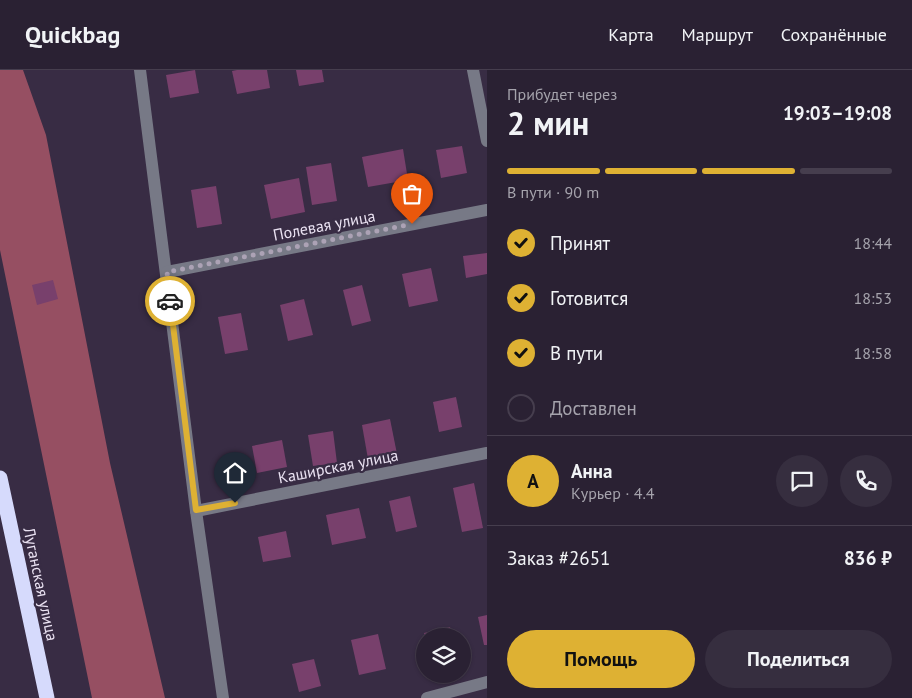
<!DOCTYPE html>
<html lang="ru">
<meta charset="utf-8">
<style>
:root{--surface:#2a2133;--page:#362e3f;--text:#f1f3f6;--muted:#a5a3ac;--line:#463e4e;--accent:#deb133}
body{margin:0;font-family:"PT Sans",sans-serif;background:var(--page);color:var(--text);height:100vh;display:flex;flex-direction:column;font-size:19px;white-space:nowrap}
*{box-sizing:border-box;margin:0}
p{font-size:16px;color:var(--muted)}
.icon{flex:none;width:28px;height:28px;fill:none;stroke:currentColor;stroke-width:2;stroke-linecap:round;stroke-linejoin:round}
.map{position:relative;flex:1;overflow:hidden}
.drawer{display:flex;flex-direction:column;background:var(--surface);width:425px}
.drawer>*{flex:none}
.buttons{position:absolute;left:416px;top:558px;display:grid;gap:10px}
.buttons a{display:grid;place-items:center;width:55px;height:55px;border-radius:50%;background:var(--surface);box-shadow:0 1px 4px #0004,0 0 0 1px var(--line);font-size:25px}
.pin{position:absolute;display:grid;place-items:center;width:42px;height:42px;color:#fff;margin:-51px -21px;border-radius:50% 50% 50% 0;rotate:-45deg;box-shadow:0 0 5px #0007}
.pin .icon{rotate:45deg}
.courier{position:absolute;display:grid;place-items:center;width:50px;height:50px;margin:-25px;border:4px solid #deb133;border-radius:50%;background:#fff;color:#222;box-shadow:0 1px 6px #0007}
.headline em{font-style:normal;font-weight:800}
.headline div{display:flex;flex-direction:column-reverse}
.headline{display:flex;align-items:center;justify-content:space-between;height:85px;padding:0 20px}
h1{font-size:32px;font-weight:800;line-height:38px}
.bar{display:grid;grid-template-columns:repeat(4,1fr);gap:8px 5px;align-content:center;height:60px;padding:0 20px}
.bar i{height:6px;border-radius:4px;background:var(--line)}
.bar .active{background:var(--accent)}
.bar p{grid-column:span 4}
.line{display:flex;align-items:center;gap:12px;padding:0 20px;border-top:1px solid var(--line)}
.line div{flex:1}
.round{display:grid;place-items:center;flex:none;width:52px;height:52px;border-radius:26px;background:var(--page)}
ol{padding:0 20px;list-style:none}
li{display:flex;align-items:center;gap:15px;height:55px}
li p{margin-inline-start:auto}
li .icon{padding:5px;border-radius:50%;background:var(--accent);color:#111;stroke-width:4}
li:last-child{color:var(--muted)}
li i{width:28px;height:28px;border:2px solid var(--line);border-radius:50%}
.cta{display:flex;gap:10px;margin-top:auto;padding:10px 20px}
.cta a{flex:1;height:58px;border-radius:30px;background:var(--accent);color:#111;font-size:20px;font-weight:800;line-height:58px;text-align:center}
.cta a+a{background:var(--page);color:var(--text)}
header{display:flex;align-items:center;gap:30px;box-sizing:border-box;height:70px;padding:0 25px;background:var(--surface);border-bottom:1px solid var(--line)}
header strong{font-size:24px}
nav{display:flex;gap:28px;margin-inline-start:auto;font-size:18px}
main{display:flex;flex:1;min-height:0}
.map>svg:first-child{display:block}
.forest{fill:#964f62}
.building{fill:#78406c}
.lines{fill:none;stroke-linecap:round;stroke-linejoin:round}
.minor{stroke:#777986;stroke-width:12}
.highway{stroke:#d6dafc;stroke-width:15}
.done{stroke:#aca2b5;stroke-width:5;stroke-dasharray:0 9}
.route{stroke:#deb133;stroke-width:6}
.labels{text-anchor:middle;stroke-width:4.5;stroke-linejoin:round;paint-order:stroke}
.street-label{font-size:16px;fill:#eae2f2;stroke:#382c44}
</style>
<header>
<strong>Quickbag</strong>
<nav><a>Карта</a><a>Маршрут</a><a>Сохранённые</a></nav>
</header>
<main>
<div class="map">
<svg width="487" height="628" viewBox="0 0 487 628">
<rect width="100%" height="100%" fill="#382c44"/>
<!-- forest -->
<polygon class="forest" points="0,0 23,0 46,65 110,393 165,628 92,628 0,180"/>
<!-- building -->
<g class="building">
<polygon points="195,0 199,23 170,28 166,5"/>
<polygon points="237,0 267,0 270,18 237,24 232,1"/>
<polygon points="296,0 322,0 324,12 299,16"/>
<polygon points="462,76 467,103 441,108 436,80"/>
<polygon points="403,79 408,110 368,117 362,87"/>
<polygon points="331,93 337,131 312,135 306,97"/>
<polygon points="299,108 305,142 271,149 264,115"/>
<polygon points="216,116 222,154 197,158 191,120"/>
<polygon points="487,183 487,204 466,208 463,186"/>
<polygon points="431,198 438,231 409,237 402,204"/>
<polygon points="53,210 58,229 37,235 32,215"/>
<polygon points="362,215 371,251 352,256 343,220"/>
<polygon points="304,229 313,265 288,271 280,235"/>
<polygon points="241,243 248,280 225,284 218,247"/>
<polygon points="456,327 462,357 439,362 433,332"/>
<polygon points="390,349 397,384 368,389 362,355"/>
<polygon points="333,361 337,393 313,396 308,365"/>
<polygon points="282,370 287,397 257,403 252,376"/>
<polygon points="474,413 483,458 462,462 453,418"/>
<polygon points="410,426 417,457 396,462 389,431"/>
<polygon points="359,438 366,468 332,475 326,445"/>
<polygon points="286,461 291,487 263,492 258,467"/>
<polygon points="487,545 487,575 484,575 478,547"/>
<polygon points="450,557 452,566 425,566 424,563"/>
<polygon points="378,564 386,599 359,605 351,570"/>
<polygon points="314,589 321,616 299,622 292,594"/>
</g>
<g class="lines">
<!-- minor -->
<g class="minor">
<polyline points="140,0 196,441 223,628"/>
<polyline points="473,0 487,71"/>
<polyline points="167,202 487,140"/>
<polyline points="196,441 487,383"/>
<polyline points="427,628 487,612"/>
</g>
<!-- highway -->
<polyline class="highway" points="0,408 47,628"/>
</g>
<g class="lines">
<!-- done -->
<polyline class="done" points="170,231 167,202 412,154"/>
<!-- route -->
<polyline class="route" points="170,231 196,440 235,433"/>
</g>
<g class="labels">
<!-- street labels -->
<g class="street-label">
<text transform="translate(324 155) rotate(-11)" y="6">Полевая улица</text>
<text transform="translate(338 396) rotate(-11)" y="6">Каширская улица</text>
<text transform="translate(41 514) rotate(78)" y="6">Луганская улица</text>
</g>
</g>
</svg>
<div class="buttons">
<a><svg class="icon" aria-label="layers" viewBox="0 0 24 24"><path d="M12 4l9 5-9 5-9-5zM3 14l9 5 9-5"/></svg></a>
</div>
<div class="pin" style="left:412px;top:154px;background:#ea580c"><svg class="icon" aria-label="bag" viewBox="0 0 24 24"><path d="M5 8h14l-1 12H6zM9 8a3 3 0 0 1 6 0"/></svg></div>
<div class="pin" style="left:235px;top:433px;background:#1f2937"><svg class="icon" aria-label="home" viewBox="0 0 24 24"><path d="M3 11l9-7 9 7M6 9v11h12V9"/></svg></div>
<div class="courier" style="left:170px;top:231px"><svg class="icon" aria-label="car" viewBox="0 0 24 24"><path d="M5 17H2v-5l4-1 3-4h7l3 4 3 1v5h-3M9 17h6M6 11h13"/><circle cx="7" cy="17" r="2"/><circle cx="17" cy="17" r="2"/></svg></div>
</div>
<section class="drawer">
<div class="headline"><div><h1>2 мин</h1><p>Прибудет через</p></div><em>19:03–19:08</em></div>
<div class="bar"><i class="active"></i><i class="active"></i><i class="active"></i><i></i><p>В пути · 90 m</p></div>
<ol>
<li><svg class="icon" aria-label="check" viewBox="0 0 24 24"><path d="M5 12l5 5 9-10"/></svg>Принят<p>18:44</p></li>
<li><svg class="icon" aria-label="check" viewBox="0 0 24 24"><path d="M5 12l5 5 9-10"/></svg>Готовится<p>18:53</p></li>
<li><svg class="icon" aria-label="check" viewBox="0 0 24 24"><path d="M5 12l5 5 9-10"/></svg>В пути<p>18:58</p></li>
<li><i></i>Доставлен</li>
</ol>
<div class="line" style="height:90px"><b class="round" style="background:var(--accent);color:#111">А</b><div><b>Анна</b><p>Курьер · 4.4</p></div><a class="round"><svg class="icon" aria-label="chat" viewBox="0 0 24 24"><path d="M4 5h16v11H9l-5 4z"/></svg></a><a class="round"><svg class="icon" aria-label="phone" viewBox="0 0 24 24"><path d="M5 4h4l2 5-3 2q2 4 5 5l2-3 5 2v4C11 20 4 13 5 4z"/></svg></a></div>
<div class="line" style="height:65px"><div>Заказ #2651</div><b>836 ₽</b></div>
<div class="cta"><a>Помощь</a><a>Поделиться</a></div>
</section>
</main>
